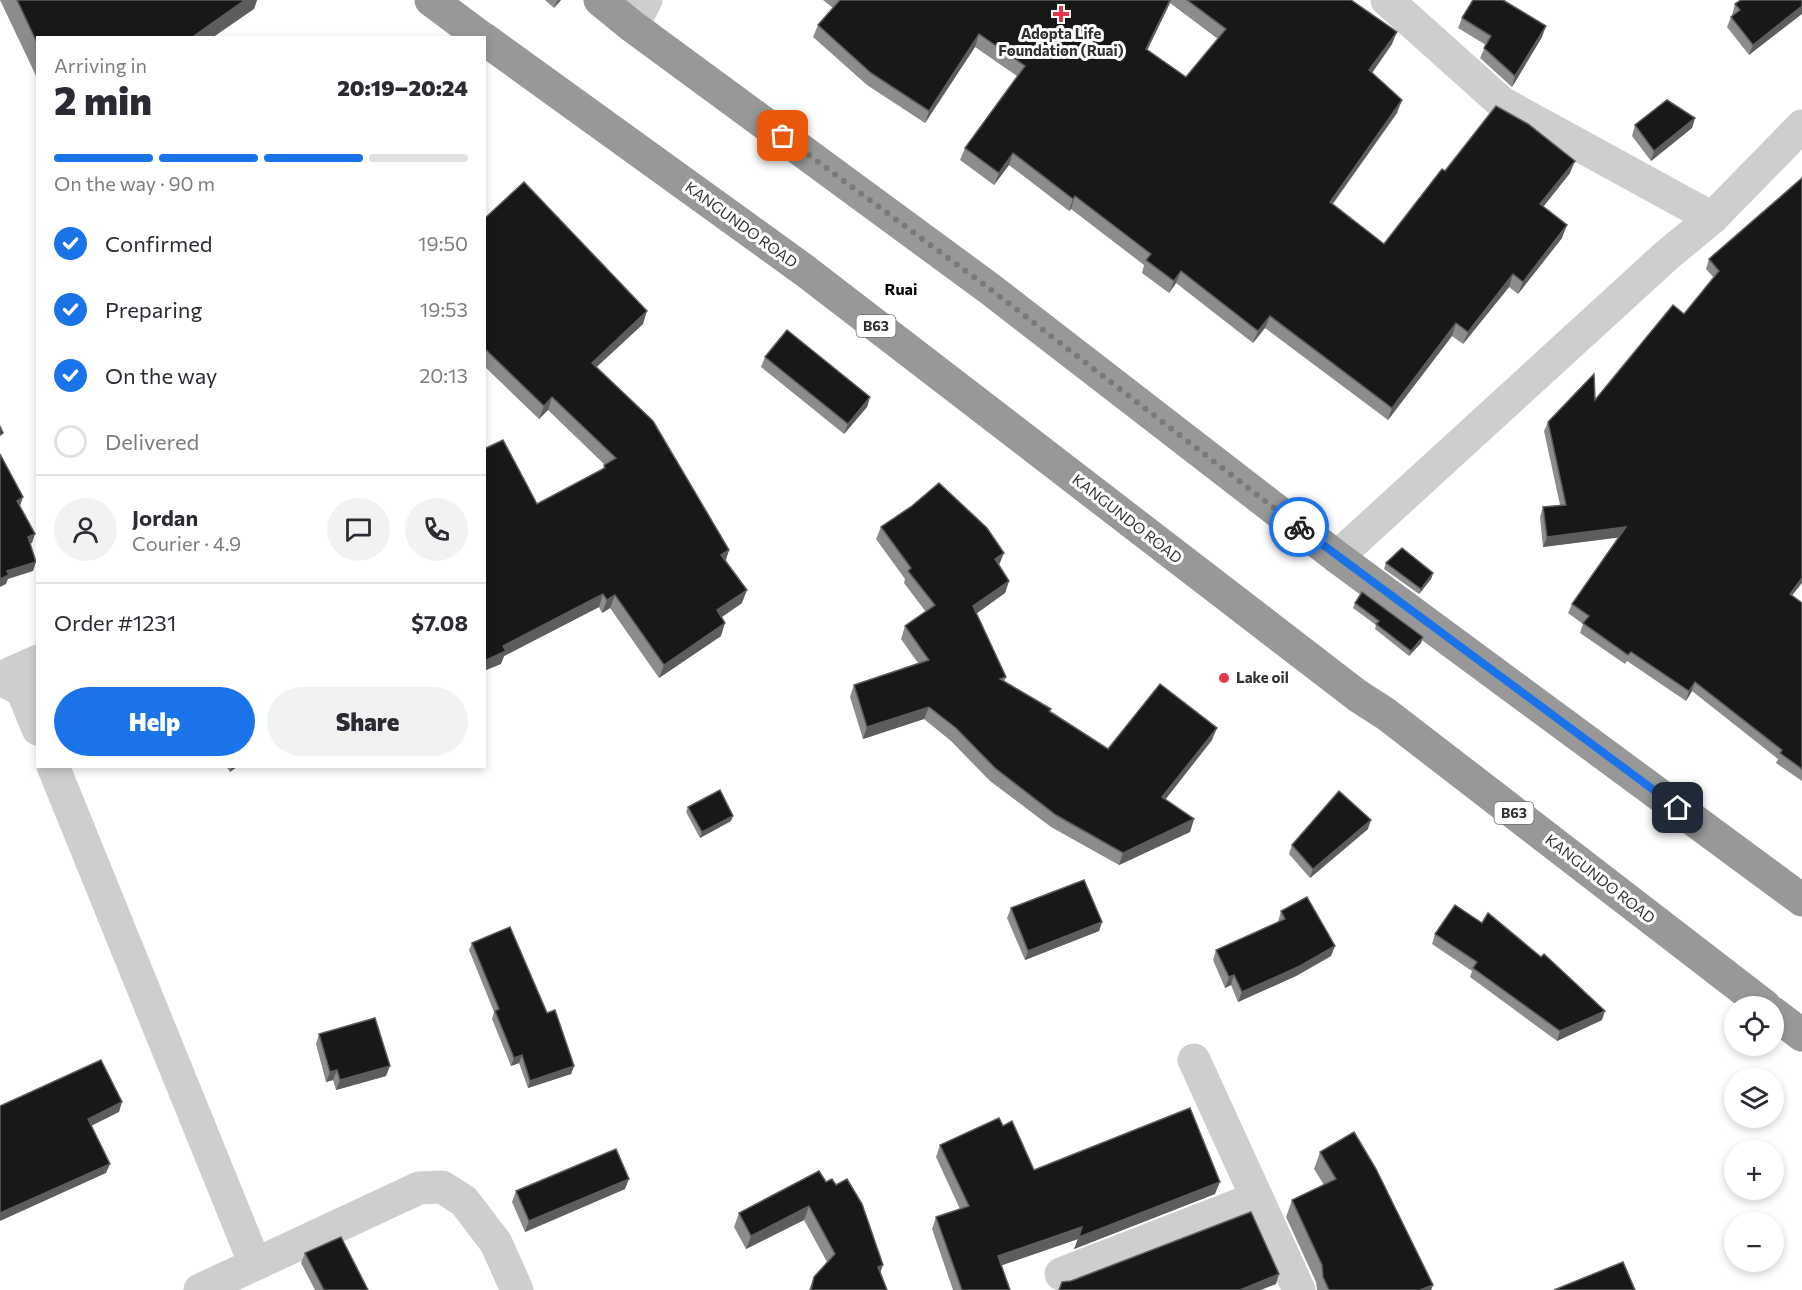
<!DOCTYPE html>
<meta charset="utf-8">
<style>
:root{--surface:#fff;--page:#f2f2f3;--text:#2b2b33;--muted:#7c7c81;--line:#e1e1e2;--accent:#1a73e8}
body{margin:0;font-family:Commissioner,sans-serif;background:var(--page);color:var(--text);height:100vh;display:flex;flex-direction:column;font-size:22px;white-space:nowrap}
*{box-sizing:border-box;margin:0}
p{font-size:20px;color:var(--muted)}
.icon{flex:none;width:33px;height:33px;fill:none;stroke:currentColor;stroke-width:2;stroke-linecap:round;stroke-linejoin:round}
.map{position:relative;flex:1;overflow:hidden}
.sheet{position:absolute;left:36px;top:36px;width:450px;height:732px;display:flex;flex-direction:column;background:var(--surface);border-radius:0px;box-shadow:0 3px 9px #0003}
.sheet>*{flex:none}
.tools{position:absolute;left:1724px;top:996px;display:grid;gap:12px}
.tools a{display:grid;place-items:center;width:60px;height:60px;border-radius:50%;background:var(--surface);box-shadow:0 3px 9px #0003;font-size:30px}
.pin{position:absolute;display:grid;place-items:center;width:51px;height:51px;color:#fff;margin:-26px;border-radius:12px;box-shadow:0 3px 9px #0006}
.courier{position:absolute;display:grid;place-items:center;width:60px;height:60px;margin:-30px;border:4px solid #1a73e8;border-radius:50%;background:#fff;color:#222;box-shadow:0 2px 8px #0007}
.head em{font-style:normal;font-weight:800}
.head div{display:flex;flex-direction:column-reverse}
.head{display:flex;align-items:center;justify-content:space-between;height:102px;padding:0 18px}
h1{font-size:39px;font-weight:800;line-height:45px}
.bar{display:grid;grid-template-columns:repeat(4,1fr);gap:9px 6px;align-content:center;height:72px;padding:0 18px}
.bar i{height:8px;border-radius:4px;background:var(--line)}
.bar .active{background:var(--accent)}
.bar p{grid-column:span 4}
.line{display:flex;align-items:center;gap:15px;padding:0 18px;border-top:2px solid var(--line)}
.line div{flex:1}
.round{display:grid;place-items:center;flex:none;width:63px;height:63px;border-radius:32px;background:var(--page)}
ol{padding:0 18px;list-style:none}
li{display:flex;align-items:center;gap:18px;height:66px}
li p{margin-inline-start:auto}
li .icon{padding:6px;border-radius:50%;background:var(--accent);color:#fff;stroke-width:4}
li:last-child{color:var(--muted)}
li i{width:33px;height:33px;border:3px solid var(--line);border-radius:50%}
.action{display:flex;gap:12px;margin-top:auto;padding:12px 18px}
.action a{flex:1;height:69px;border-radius:36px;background:var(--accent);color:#fff;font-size:24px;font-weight:800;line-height:69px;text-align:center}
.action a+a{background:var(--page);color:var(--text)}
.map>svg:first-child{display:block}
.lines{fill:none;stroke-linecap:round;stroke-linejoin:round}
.minor{stroke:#cecece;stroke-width:33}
.highway{stroke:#989898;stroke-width:33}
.wall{fill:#8c8c8c;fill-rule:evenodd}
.shaded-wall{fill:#5d5d5d}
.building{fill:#181818;stroke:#5d5d5d;stroke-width:1.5}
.done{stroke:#797979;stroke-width:6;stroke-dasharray:0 10.8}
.route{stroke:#1a73e8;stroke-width:8}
.poi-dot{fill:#e33848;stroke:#fff;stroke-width:2}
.labels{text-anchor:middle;stroke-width:6;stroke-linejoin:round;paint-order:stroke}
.shield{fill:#fff;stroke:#6f6f6f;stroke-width:1.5}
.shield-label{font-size:14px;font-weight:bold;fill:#313131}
.poi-label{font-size:15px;font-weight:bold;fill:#313131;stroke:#fff}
.street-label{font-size:15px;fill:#313131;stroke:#fff}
.neighbourhood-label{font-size:16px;font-weight:bold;fill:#000;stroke:#fff}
</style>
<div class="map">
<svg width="1802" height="1290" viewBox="0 0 1802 1290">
<rect width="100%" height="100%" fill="#fff"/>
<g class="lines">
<!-- minor -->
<g class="minor">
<polyline points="1387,0 1502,103 1712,218"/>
<polyline points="632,26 646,0"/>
<polyline points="1337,557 1666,256 1712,218 1802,126"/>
<polyline points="0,678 38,661"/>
<polyline points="0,679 22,690 38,729"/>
<polyline points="53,766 255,1264"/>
<polyline points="1194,1060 1299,1290"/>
<polyline points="1061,1274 1257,1198"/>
<polyline points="200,1290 419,1188 442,1187 464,1201 496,1243 517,1290"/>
</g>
<!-- highway -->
<g class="highway">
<polyline points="431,0 482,38"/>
<polyline points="600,0 632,26 990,289 1337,557 1802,900"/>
<polyline points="484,39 804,270 1358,696 1386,714 1765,1006"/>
<polyline points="1773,1013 1802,1035"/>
</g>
</g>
<!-- wall -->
<g class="wall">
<polygon points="0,0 257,0 254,9 38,38 38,80"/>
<polygon points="545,0 561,0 554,8"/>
<path d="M823,0H1351L1392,44L1372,73L1397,113L1333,204L1384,244L1445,171L1570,173L1543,207L1562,238L1518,294L1509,287L1463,344L1452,336L1388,420L1265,328L1253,343L1176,283L1169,293L1142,273L1144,265L1071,209L1069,211L1009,165L994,185L960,160L965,148L1017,76L975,47L925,123L867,85L813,37L818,25L833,8ZM1170,3L1218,39L1186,77L1147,50Z"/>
<polygon points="1802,0 1749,55 1727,27 1731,17 1732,16 1732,15 1735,4"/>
<polygon points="1462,18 1542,37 1512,87 1480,58 1486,45 1458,28"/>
<polygon points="1695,118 1692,128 1651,161 1632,136 1635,125"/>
<polygon points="1802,178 1792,596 1802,603 1802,781 1776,763 1778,759 1692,691 1686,701 1627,661 1625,664 1580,633 1583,624 1568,613 1572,604 1619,537 1543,547 1540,517 1543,507 1560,505 1544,431 1548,422 1595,400 1684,314 1714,278 1706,269 1709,259"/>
<polygon points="484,219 643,324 596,367 729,550 725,561 742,603 722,617 721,636 659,678 610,608 602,613 599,607 504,656 501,664 537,504 602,469 605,465 548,410 539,419 484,366"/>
<polygon points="765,357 870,397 867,407 844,434 761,367"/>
<polygon points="881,527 999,566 1009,581 1005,593 976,613 1006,677 1004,682 1051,709 1050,712 1108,749 1212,740 1165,800 1194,819 1190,832 1119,865 1051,827 990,781 951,741 924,719 863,739 850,697 854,685 918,663 901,639 905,626 926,612 904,583 905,579 876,539"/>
<polygon points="1386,563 1433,573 1431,579 1419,594 1384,569"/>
<polygon points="1355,603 1423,637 1421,643 1409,656 1375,629 1376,625 1353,608"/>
<polygon points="226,766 238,766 230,772"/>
<polygon points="688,807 731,821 700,838 686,812"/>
<polygon points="1368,829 1310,878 1289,854 1292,845"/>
<polygon points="1011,908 1102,922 1099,931 1025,960 1007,918"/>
<polygon points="1281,911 1331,956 1296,976 1238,1002 1231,985 1225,988 1213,960 1216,950 1278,922"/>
<polygon points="1482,923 1541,957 1602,1020 1557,1041 1470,977 1472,971 1432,944 1435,934"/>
<polygon points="472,943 547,1013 574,1066 571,1074 528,1088 519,1063 511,1066 492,1019 494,1012 469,950"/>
<polygon points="319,1034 386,1076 336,1090 333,1080 326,1082 316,1044"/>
<polygon points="1003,1126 1034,1170 1215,1194 1074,1249 1078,1239 1001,1265 1010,1290 953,1290 932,1229 936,1217 960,1209 936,1157 940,1145"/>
<polygon points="1320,1152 1433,1285 1431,1290 1317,1290 1316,1282 1286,1217 1292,1200 1324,1185 1314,1169"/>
<polygon points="826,1182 880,1273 887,1290 809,1290 814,1277 827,1262 804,1220 746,1249 734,1227 739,1213"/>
<polygon points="625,1189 525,1232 512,1202 516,1191"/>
<polygon points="305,1253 368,1290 315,1290 301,1263"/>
</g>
<!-- shaded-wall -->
<g class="shaded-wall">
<polygon points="245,0 257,0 254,9 212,38 191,38"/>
<polygon points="558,0 561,0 554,8 556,3"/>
<polygon points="1170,0 1171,0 1170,3 1142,61 1146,49"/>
<polygon points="1802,6 1802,14 1749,55 1753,45"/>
<polygon points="1546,26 1542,37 1512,87 1515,76"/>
<polygon points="1397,32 1392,44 1365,83 1369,70"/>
<polygon points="979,34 975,47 925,123 929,111"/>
<polygon points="1402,100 1397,113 1325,214 1330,202"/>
<polygon points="1695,118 1692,128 1651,161 1654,151"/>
<polygon points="1013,153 1009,165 994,185 999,173"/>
<polygon points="1575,161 1570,173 1535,217 1540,204"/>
<polygon points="1075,196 1071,209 1069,211 1073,199"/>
<polygon points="1567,225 1562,238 1518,294 1523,282"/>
<polygon points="1181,271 1176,283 1169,293 1174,281"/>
<polygon points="1513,274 1509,287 1463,344 1468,332"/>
<polygon points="647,311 643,324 587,376 592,363"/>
<polygon points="1270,316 1265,328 1253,343 1258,331"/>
<polygon points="1456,323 1452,336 1388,420 1392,408"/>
<polygon points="552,397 548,410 539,419 544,406"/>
<polygon points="870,397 867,407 844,434 848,424"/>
<polygon points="23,497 20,506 17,501"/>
<polygon points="1626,527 1623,537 1543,547 1547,537"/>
<polygon points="35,534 32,543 25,545 28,537"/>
<polygon points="729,550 725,563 721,555"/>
<polygon points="1004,553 999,565 995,559"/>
<polygon points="36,562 33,571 8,579 6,584 0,587 0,579 7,571"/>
<polygon points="1433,573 1431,579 1419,594 1421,589"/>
<polygon points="1802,578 1802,583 1786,603 1790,594"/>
<polygon points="1009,581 1005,593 969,619 973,606"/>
<polygon points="747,590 742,603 713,623 717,610"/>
<polygon points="603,594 599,607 504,656 501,664 484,671 484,661 503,646"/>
<polygon points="615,595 610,608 602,613 607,600"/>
<polygon points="725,623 721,636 659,678 664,665"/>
<polygon points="1423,637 1421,643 1409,656 1411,651"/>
<polygon points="1695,682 1692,691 1686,701 1689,691"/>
<polygon points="929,707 924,719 863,739 867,727"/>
<polygon points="1217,728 1212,740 1157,810 1162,797"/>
<polygon points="232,766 238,766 230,772"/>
<polygon points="733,816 731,821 700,838 702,832"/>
<polygon points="1194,819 1190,832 1119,865 1123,853"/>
<polygon points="1371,820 1368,829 1310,878 1313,869"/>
<polygon points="1102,922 1099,931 1025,960 1028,951"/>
<polygon points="1335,946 1331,956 1296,976 1238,1002 1242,992"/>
<polygon points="1234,975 1231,985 1225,988 1229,977"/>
<polygon points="1605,1011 1602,1020 1557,1041 1560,1031"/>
<polygon points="522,1055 519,1063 511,1066 514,1058"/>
<polygon points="390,1066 386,1076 336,1090 340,1080"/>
<polygon points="574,1066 571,1074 528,1088 530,1081"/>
<polygon points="337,1070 333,1080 326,1082 330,1072"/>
<polygon points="122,1102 119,1112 85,1129 88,1119"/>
<polygon points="110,1164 106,1173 0,1221 0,1213"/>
<polygon points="629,1179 625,1189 525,1232 529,1221"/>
<polygon points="1220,1182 1215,1194 1074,1249 1078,1239 994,1268 998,1256"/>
<polygon points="809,1206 804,1220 746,1249 751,1236"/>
<polygon points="883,1265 878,1279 878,1267"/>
<polygon points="1279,1274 1276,1284 1261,1290 1240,1290"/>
<polygon points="1433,1285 1431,1290 1420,1290"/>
</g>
<!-- building -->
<g class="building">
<polygon points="17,0 245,0 191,38 38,38 38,45"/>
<polygon points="840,0 1170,0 1146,49 1186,77 1226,29 1187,0 1351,0 1397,32 1369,70 1402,100 1330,202 1384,244 1442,169 1445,171 1496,106 1528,124 1575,161 1540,204 1567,225 1523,282 1513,274 1468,332 1456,323 1392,408 1270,316 1258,331 1181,271 1174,281 1146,260 1151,254 1075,196 1073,199 1013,153 999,173 965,148 1025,66 979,34 929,111 871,73 818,25"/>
<polygon points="1473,0 1503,0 1546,26 1515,76 1484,48 1491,36 1462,18"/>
<polygon points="1741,0 1802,0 1802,6 1753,45 1731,17 1740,10 1735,4"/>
<polygon points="1667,100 1695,118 1654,151 1635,125"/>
<polygon points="1802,178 1802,578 1790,594 1802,603 1802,769 1780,753 1782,750 1695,682 1689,691 1631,652 1628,655 1583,623 1589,616 1572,604 1626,527 1547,537 1543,507 1566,505 1548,422 1594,374 1595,400 1673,305 1684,314 1719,271 1709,259"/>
<polygon points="524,182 647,311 592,363 653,421 729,550 721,555 747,590 717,610 725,623 664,665 615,595 607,600 603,594 503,646 506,651 484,661 484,449 503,440 537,504 605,468 604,465 616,458 552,397 544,406 484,348 484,219"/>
<polygon points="787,330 870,397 848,424 765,357"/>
<polygon points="0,426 3,433 0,435"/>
<polygon points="0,454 23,497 17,501 35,534 28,537 36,562 7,571 9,575 0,579"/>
<polygon points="939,483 987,528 1004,553 995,559 1009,581 973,606 1006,677 1000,679 1051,709 1049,711 1108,749 1160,684 1217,728 1162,797 1194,819 1123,853 1056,815 995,768 956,728 929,707 867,727 854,685 929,660 905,626 935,605 908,571 911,568 881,527 912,506"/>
<polygon points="1402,548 1433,573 1421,589 1386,563"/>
<polygon points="1362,592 1423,637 1411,651 1376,624 1379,621 1355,603"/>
<polygon points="720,790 733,816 702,832 688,807"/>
<polygon points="1339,791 1371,820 1313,869 1292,845"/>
<polygon points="1084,880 1102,922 1028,951 1011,908"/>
<polygon points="1307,897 1335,946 1300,966 1242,992 1234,975 1229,977 1216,950 1285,919 1281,911"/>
<polygon points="1455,905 1482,923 1488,913 1541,957 1544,954 1605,1011 1560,1031 1473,968 1477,962 1435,934"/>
<polygon points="510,927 547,1013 555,1010 574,1066 530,1081 522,1055 514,1058 495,1011 499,1009 472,943"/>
<polygon points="375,1018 390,1066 340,1080 337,1070 330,1072 319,1034"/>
<polygon points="101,1060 122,1102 88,1119 110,1164 0,1213 0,1106"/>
<polygon points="1190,1108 1220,1182 1079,1237 1082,1227 998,1256 1010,1290 962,1290 936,1217 969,1206 940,1145 999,1118 1003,1126 1012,1121 1034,1170"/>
<polygon points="1354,1132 1376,1169 1433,1285 1420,1290 1329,1290 1323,1277 1322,1265 1292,1200 1336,1179 1320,1152"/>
<polygon points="616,1149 629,1179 529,1221 516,1191"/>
<polygon points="819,1171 826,1182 832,1179 836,1185 847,1179 862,1204 883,1265 878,1267 887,1290 811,1290 814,1277 835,1254 809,1206 751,1236 739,1213"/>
<polygon points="1251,1212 1279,1274 1240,1290 1059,1290 1062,1282 1071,1281"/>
<polygon points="341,1237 368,1290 324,1290 305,1253"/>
<polygon points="1623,1262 1635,1290 1554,1290"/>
</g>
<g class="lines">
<!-- done -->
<polyline class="done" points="783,136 990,289 1299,527"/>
<!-- route -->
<polyline class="route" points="1299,527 1678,808"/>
</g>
<!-- markers -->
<g class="poi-dot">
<path d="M1058 5h6v6h6v6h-6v6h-6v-6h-6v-6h6z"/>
<circle cx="1224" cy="678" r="6"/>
</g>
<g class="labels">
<!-- shield labels -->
<g class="shield">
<rect x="856.5" y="315" width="39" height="22" rx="4.5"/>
<rect x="1494.5" y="802" width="39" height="22" rx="4.5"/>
</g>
<g class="shield-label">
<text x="876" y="331">B63</text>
<text x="1514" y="818">B63</text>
</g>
<!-- poi labels -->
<g class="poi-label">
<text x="1061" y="39">Adopta Life<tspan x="1061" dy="17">Foundation (Ruai)</tspan></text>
<text x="1236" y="683" text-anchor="start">Lake oil</text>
</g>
<!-- street labels -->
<g class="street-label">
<text transform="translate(741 225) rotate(36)" y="5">KANGUNDO ROAD</text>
<text transform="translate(1127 519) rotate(38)" y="5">KANGUNDO ROAD</text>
<text transform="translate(1600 879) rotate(38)" y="5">KANGUNDO ROAD</text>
</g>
<!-- neighbourhood labels -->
<g class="neighbourhood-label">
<text x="901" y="295">Ruai</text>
</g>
</g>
</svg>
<div class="tools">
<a><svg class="icon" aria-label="locate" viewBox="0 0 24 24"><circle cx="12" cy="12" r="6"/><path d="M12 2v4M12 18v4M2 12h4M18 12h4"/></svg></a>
<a><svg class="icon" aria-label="layers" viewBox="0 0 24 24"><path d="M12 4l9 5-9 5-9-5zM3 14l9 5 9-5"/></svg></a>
<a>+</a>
<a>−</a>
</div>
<div class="pin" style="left:783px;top:136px;background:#ea580c"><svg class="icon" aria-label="bag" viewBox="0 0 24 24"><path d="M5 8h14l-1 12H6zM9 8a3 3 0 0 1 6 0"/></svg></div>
<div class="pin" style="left:1678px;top:808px;background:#1f2937"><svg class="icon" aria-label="home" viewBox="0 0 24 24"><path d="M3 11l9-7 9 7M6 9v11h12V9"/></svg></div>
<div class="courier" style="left:1299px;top:527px"><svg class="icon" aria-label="bike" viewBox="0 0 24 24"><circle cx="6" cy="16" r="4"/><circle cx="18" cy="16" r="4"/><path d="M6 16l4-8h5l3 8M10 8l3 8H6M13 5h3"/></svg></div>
<section class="sheet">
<div class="head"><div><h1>2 min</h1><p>Arriving in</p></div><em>20:19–20:24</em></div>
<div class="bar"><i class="active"></i><i class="active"></i><i class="active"></i><i></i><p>On the way · 90 m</p></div>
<ol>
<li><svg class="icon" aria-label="check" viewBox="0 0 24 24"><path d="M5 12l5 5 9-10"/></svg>Confirmed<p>19:50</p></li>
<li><svg class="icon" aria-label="check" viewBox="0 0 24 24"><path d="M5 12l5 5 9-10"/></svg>Preparing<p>19:53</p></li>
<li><svg class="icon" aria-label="check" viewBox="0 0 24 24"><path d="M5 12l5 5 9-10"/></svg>On the way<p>20:13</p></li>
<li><i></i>Delivered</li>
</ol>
<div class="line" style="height:108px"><a class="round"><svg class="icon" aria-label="person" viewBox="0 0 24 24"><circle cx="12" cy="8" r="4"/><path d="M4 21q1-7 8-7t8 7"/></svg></a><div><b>Jordan</b><p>Courier · 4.9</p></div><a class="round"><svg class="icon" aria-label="chat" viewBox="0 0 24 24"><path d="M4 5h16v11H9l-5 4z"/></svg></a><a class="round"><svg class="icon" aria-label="phone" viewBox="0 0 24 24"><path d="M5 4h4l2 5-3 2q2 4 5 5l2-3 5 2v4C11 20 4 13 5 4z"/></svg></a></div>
<div class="line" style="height:78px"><div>Order #1231</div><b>$7.08</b></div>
<div class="action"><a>Help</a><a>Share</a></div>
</section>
</div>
